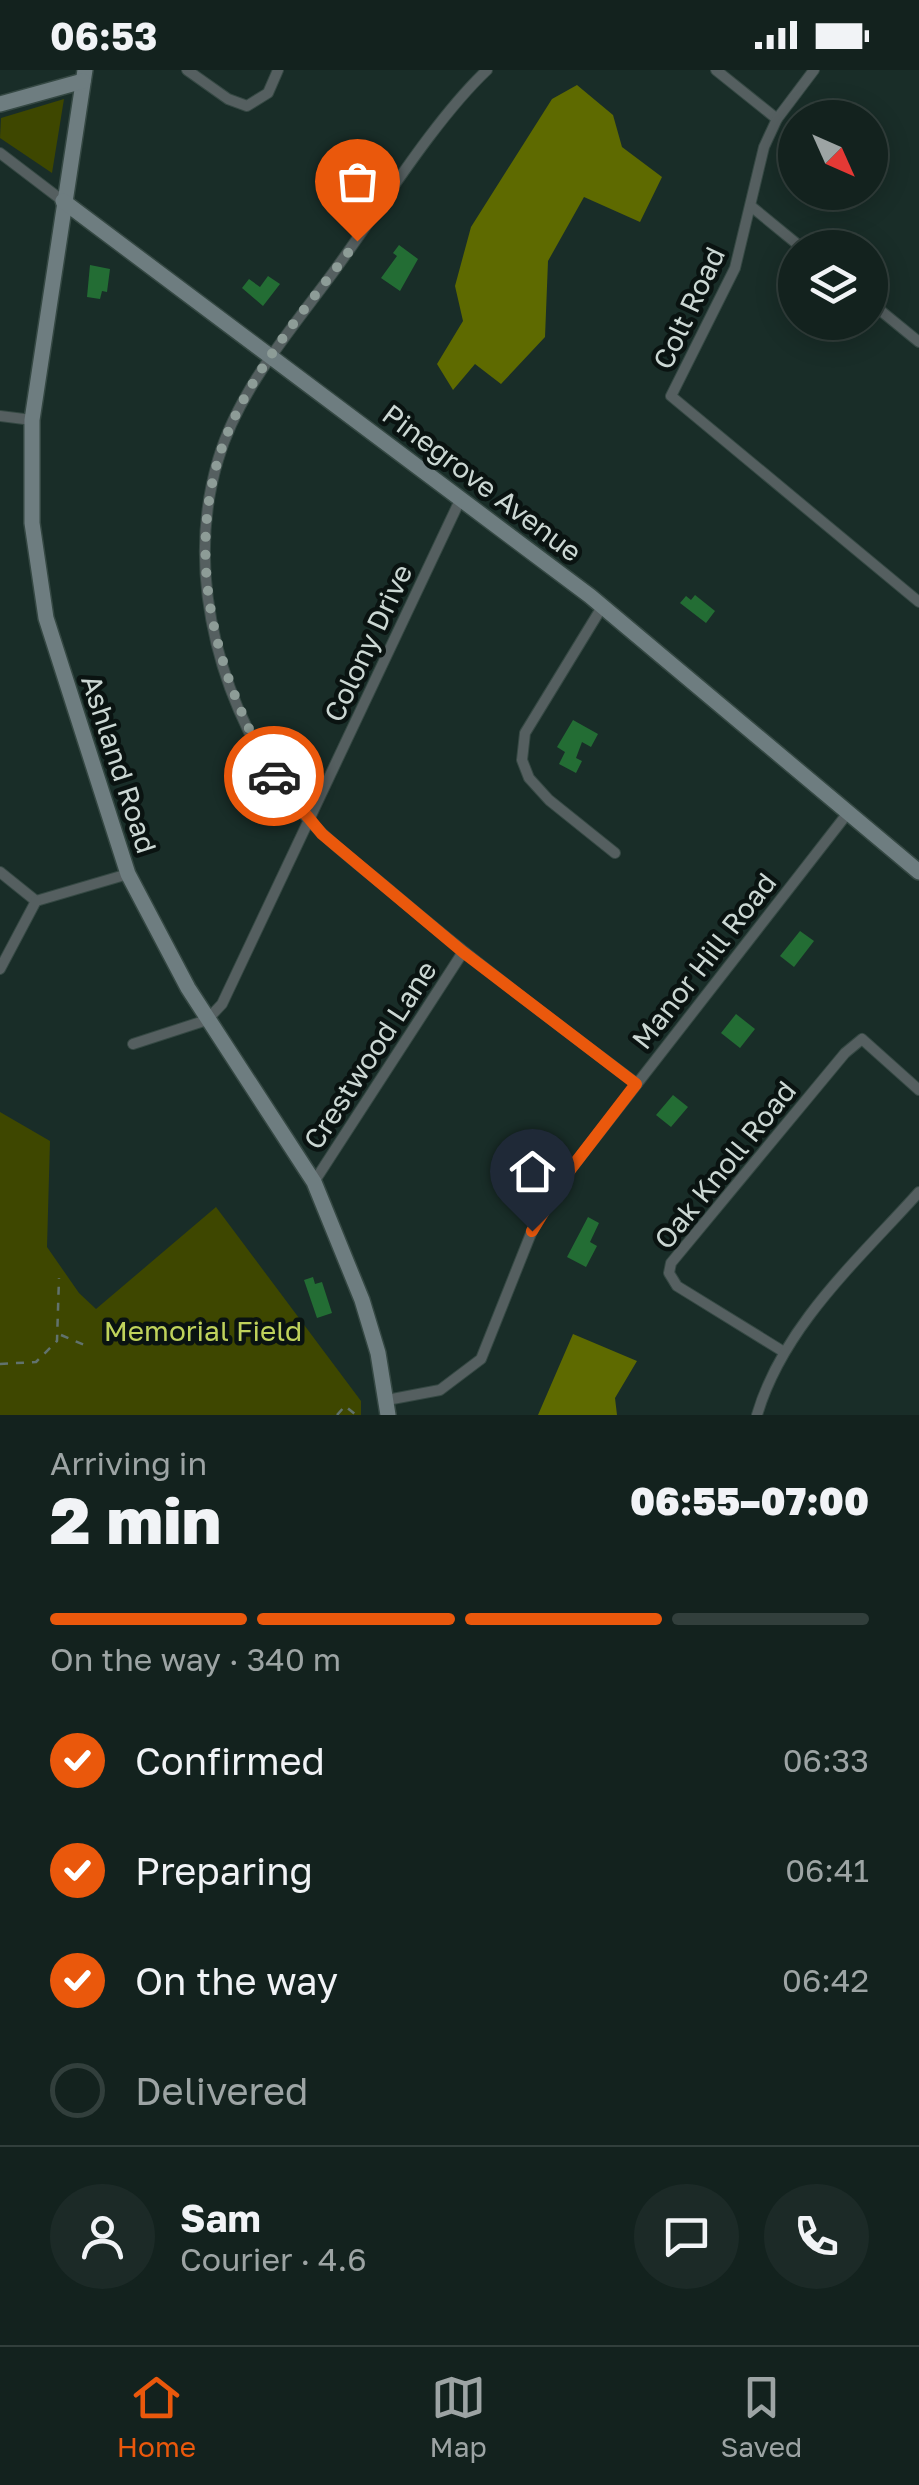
<!DOCTYPE html>
<meta charset="utf-8">
<style>
:root{--surface:#13221e;--page:#1c2a27;--text:#f1f3f6;--muted:#9da4a4;--line:#323f3c;--accent:#ea580c}
body{margin:0;font-family:"Golos Text",sans-serif;background:var(--page);color:var(--text);height:100vh;display:flex;flex-direction:column;font-size:38px;white-space:nowrap}
*{box-sizing:border-box;margin:0}
p{font-size:32px;color:var(--muted)}
.icon{flex:none;width:55px;height:55px;fill:none;stroke:currentColor;stroke-width:2;stroke-linecap:round;stroke-linejoin:round}
.map{position:relative;height:1345px;overflow:hidden}
.drawer{display:flex;flex-direction:column;background:var(--surface);flex:1}
.drawer>*{flex:none}
.needle{width:65px;rotate:135deg}
.fabs{position:absolute;left:778px;top:30px;display:grid;gap:20px}
.fabs a{display:grid;place-items:center;width:110px;height:110px;border-radius:50%;background:var(--surface);box-shadow:0 5px 25px #0003,0 0 0 2px var(--line);font-size:50px}
.pin{position:absolute;display:grid;place-items:center;width:85px;height:85px;color:#fff;margin:-102px -42px;border-radius:50% 50% 50% 0;rotate:-45deg;box-shadow:0 0 10px #0007}
.pin .icon{rotate:45deg}
.courier{position:absolute;display:grid;place-items:center;width:100px;height:100px;margin:-50px;border:8px solid #ea580c;border-radius:50%;background:#fff;color:#222;box-shadow:0 2px 12px #0007}
.headline em{font-style:normal;font-weight:800}
.headline div{display:flex;flex-direction:column-reverse}
.headline{display:flex;align-items:center;justify-content:space-between;height:170px;padding:0 50px}
h1{font-size:65px;font-weight:800;line-height:75px}
.bar{display:grid;grid-template-columns:repeat(4,1fr);gap:15px 10px;align-content:center;height:120px;padding:0 50px}
.bar i{height:12px;border-radius:8px;background:var(--line)}
.bar .current{background:var(--accent)}
.bar p{grid-column:span 4}
.line{display:flex;align-items:center;gap:25px;padding:0 50px;border-top:2px solid var(--line)}
.line div{flex:1}
.round{display:grid;place-items:center;flex:none;width:105px;height:105px;border-radius:52px;background:var(--page)}
ol{padding:0 50px;list-style:none}
li{display:flex;align-items:center;gap:30px;height:110px}
li p{margin-inline-start:auto}
li .icon{padding:10px;border-radius:50%;background:var(--accent);color:#fff;stroke-width:4}
li:last-child{color:var(--muted)}
li i{width:55px;height:55px;border:5px solid var(--line);border-radius:50%}
.status{display:flex;justify-content:space-between;align-items:center;height:70px;padding:0 50px;background:var(--surface);direction:ltr}
.status svg{height:28px;fill:currentColor}
.menu{display:flex;justify-content:space-around;align-items:center;height:140px;border-top:2px solid var(--line);background:var(--surface);font-size:28px;color:var(--muted)}
.menu a{display:grid;justify-items:center;gap:5px}
.menu .current{color:var(--accent)}
.map>svg:first-child{display:block}
.green{fill:#3e4700}
.forest{fill:#5e6a00}
.building{fill:#236d34}
.lines{fill:none;stroke-linecap:round;stroke-linejoin:round}
.street-casing{stroke:#354843;stroke-width:12}
.secondary-casing{stroke:#354843;stroke-width:18}
.path{stroke:#61726d;stroke-width:2.5;stroke-dasharray:8 8;stroke-linecap:butt}
.street{stroke:#555f60;stroke-width:10}
.secondary{stroke:#6e7d80;stroke-width:15}
.done{stroke:#8d9c97;stroke-width:10;stroke-dasharray:0 18}
.route{stroke:#ea580c;stroke-width:12}
.labels{text-anchor:middle;stroke-width:9;stroke-linejoin:round;paint-order:stroke}
.street-label{font-size:28px;fill:#cbd7d3;stroke:#0a1311}
.park-label{font-size:28px;fill:#bfd25b;stroke:#0a1311}
</style>
<div class="status"><b>06:53</b><svg viewBox="0 0 49 12"><path d="M0 12V9h3v3zM5 12V6h3v6zM10 12V3h3v9zM15 12V0h3v12zM26 1h20v11H26zM47 4h2v5h-2z"/></svg></div>
<div class="map">
<svg width="919" height="1345" viewBox="0 0 919 1345">
<rect width="100%" height="100%" fill="#192d28"/>
<!-- green -->
<g class="green">
<polygon points="64,29 52,103 0,68 1,48"/>
<polygon points="0,1042 50,1071 47,1177 79,1223 96,1239 216,1137 361,1331 361,1345 0,1345"/>
</g>
<!-- forest -->
<g class="forest">
<polygon points="577,15 613,45 622,77 662,107 640,152 584,127 548,191 545,267 501,314 475,294 453,320 437,294 463,251 455,216 471,157 552,29"/>
<polygon points="573,1264 637,1291 615,1328 617,1345 538,1345"/>
</g>
<!-- building -->
<g class="building">
<polygon points="399,175 418,189 400,221 381,208 397,186 393,183"/>
<polygon points="90,195 110,199 107,222 102,221 100,229 87,227"/>
<polygon points="268,206 280,214 263,236 242,218 249,209 260,217"/>
<polygon points="695,525 715,541 706,553 680,533 686,526 691,530"/>
<polygon points="573,650 598,664 591,677 582,672 576,688 582,691 576,703 559,694 565,682 557,677"/>
<polygon points="800,861 814,871 794,897 780,886"/>
<polygon points="736,944 755,959 740,978 721,963"/>
<polygon points="673,1025 688,1037 671,1057 656,1045"/>
<polygon points="588,1147 599,1153 590,1172 597,1176 586,1197 567,1187"/>
<polygon points="313,1207 315,1214 322,1212 332,1243 317,1248 304,1210"/>
</g>
<g class="lines">
<defs>
<g id="street">
<polyline points="187,0 228,29 247,36 268,23 278,0"/>
<path d="M487,0C433,51 377,143 332,204C290,261 238,321 218,390C183,508 222,645 298,738C325,770 361,796 393,823C472,890 554,952 637,1014"/>
<polyline points="716,0 777,49"/>
<polyline points="814,0 777,49 764,77 735,198 671,326 919,532"/>
<polyline points="0,83 63,131"/>
<polyline points="752,137 802,178"/>
<polyline points="870,232 919,272"/>
<polyline points="0,346 32,350"/>
<polyline points="602,537 525,663 522,690 529,708 549,730 615,783"/>
<polyline points="0,802 36,831"/>
<polyline points="36,831 128,804"/>
<polyline points="0,899 36,831"/>
<polyline points="133,974 207,950 222,934 461,428"/>
<polyline points="314,1112 463,882"/>
<polyline points="784,1282 677,1216 669,1203 671,1193 845,983 862,969 919,1020"/>
<polyline points="387,1330 440,1320 481,1289 532,1161 566,1105 847,744"/>
<path d="M757,1345C783,1256 859,1189 919,1122"/>
</g>
<g id="secondary">
<polyline points="85,0 32,350 32,453 46,548 128,804 188,918 314,1112 362,1230 378,1283 388,1345"/>
<polyline points="0,34 83,11"/>
<polyline points="63,131 590,526 919,802"/>
</g>
</defs>
<!-- street casing -->
<use href="#street" class="street-casing"/>
<!-- secondary casing -->
<use href="#secondary" class="secondary-casing"/>
<!-- path -->
<g class="path">
<polyline points="61,1265 89,1277"/>
<polyline points="0,1294 36,1292 57,1271 59,1208"/>
<polyline points="337,1345 345,1336 356,1345"/>
</g>
<!-- street -->
<use href="#street" class="street"/>
<!-- secondary -->
<use href="#secondary" class="secondary"/>
</g>
<g class="lines">
<!-- done -->
<path class="done" d="M274,706C219,612 186,499 218,390C242,309 307,238 357,171"/>
<!-- route -->
<polyline class="route" points="274,706 322,764 463,882 636,1014 566,1105 532,1161"/>
</g>
<g class="labels">
<!-- street labels -->
<g class="street-label">
<text transform="translate(689 238) rotate(-65)" y="10">Colt Road</text>
<text transform="translate(482 413) rotate(37)" y="10">Pinegrove Avenue</text>
<text transform="translate(368 573) rotate(-65)" y="10">Colony Drive</text>
<text transform="translate(119 694) rotate(72)" y="10">Ashland Road</text>
<text transform="translate(704 891) rotate(-52)" y="10">Manor Hill Road</text>
<text transform="translate(370 985) rotate(-57)" y="10">Crestwood Lane</text>
<text transform="translate(725 1095) rotate(-51)" y="10">Oak Knoll Road</text>
</g>
<!-- park labels -->
<g class="park-label">
<text x="203" y="1271">Memorial Field</text>
</g>
</g>
</svg>
<div class="fabs">
<a><svg class="needle" viewBox="-14 -14 28 28"><path d="M0-13l5 13h-10z" fill="#e53935"/><path d="M0 13l5-13h-10z" fill="#9da4a4"/></svg></a>
<a><svg class="icon" aria-label="layers" viewBox="0 0 24 24"><path d="M12 4l9 5-9 5-9-5zM3 14l9 5 9-5"/></svg></a>
</div>
<div class="pin" style="left:357px;top:171px;background:#ea580c"><svg class="icon" aria-label="bag" viewBox="0 0 24 24"><path d="M5 8h14l-1 12H6zM9 8a3 3 0 0 1 6 0"/></svg></div>
<div class="pin" style="left:532px;top:1161px;background:#1f2937"><svg class="icon" aria-label="home" viewBox="0 0 24 24"><path d="M3 11l9-7 9 7M6 9v11h12V9"/></svg></div>
<div class="courier" style="left:274px;top:706px"><svg class="icon" aria-label="car" viewBox="0 0 24 24"><path d="M5 17H2v-5l4-1 3-4h7l3 4 3 1v5h-3M9 17h6M6 11h13"/><circle cx="7" cy="17" r="2"/><circle cx="17" cy="17" r="2"/></svg></div>
</div>
<section class="drawer">
<div class="headline"><div><h1>2 min</h1><p>Arriving in</p></div><em>06:55–07:00</em></div>
<div class="bar"><i class="current"></i><i class="current"></i><i class="current"></i><i></i><p>On the way · 340 m</p></div>
<ol>
<li><svg class="icon" aria-label="check" viewBox="0 0 24 24"><path d="M5 12l5 5 9-10"/></svg>Confirmed<p>06:33</p></li>
<li><svg class="icon" aria-label="check" viewBox="0 0 24 24"><path d="M5 12l5 5 9-10"/></svg>Preparing<p>06:41</p></li>
<li><svg class="icon" aria-label="check" viewBox="0 0 24 24"><path d="M5 12l5 5 9-10"/></svg>On the way<p>06:42</p></li>
<li><i></i>Delivered</li>
</ol>
<div class="line" style="height:180px"><a class="round"><svg class="icon" aria-label="person" viewBox="0 0 24 24"><circle cx="12" cy="8" r="4"/><path d="M4 21q1-7 8-7t8 7"/></svg></a><div><b>Sam</b><p>Courier · 4.6</p></div><a class="round"><svg class="icon" aria-label="chat" viewBox="0 0 24 24"><path d="M4 5h16v11H9l-5 4z"/></svg></a><a class="round"><svg class="icon" aria-label="phone" viewBox="0 0 24 24"><path d="M5 4h4l2 5-3 2q2 4 5 5l2-3 5 2v4C11 20 4 13 5 4z"/></svg></a></div>
</section>
<nav class="menu">
<a class="current"><svg class="icon" aria-label="home" viewBox="0 0 24 24"><path d="M3 11l9-7 9 7M6 9v11h12V9"/></svg>Home</a>
<a><svg class="icon" aria-label="map" viewBox="0 0 24 24"><path d="M3 6l6-2 6 2 6-2v14l-6 2-6-2-6 2zM9 4v14M15 6v14"/></svg>Map</a>
<a><svg class="icon" aria-label="saved" viewBox="0 0 24 24"><path d="M7 4h10v16l-5-4-5 4z"/></svg>Saved</a>
</nav>
